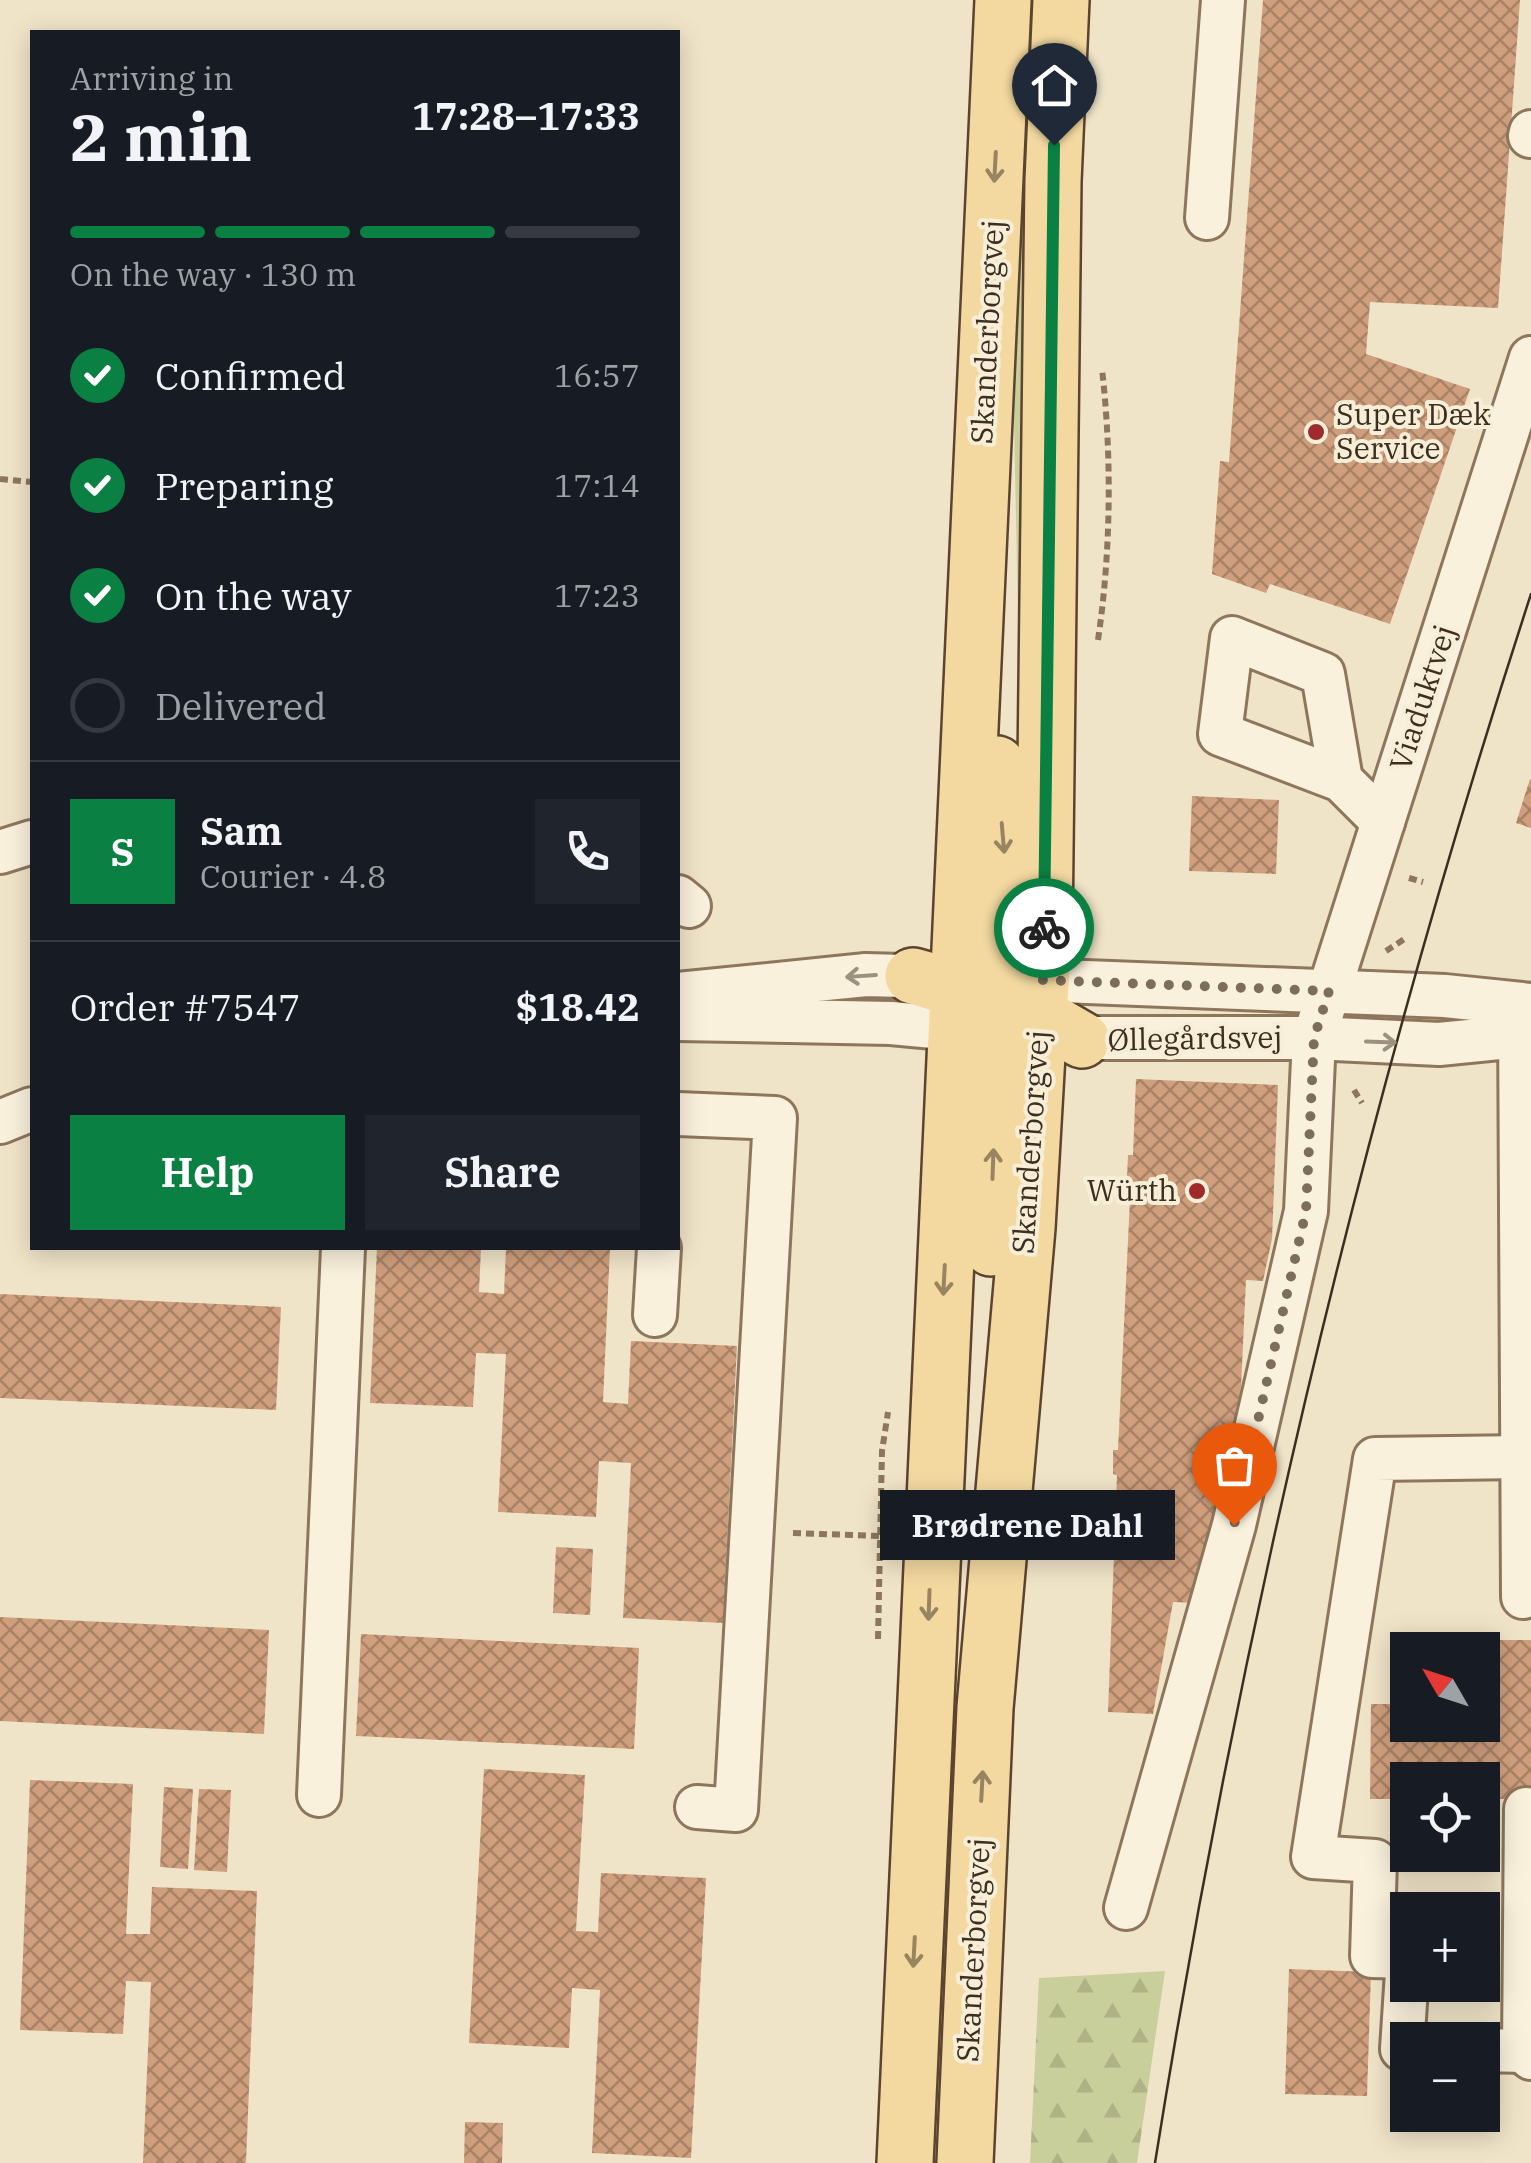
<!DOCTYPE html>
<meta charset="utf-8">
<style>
:root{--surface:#171b24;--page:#20242c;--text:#f1f3f6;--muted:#9ea1a6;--line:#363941;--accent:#0b8043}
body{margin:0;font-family:"IBM Plex Serif",serif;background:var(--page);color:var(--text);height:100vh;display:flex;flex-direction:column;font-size:38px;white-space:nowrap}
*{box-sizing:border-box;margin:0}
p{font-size:32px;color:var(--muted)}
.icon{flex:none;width:55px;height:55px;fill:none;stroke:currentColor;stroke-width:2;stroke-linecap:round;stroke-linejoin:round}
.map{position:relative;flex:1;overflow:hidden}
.drawer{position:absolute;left:30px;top:30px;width:650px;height:1220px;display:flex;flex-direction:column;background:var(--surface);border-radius:0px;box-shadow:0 5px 25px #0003}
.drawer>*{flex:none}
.needle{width:65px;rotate:309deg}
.buttons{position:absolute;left:1390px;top:1632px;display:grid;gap:20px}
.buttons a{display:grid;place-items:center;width:110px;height:110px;border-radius:0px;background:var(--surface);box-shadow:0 5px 25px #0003;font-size:50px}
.pin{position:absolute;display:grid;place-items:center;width:85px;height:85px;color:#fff;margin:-102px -42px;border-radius:50% 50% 50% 0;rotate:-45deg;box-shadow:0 0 10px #0007}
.pin .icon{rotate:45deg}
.courier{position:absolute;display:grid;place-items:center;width:100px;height:100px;margin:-50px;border:8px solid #0b8043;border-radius:50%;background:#fff;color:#222;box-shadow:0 2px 12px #0007}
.bubble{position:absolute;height:70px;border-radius:0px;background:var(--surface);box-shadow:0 5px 25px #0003;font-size:32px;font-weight:700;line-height:70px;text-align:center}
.head em{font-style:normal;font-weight:700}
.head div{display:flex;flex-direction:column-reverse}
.head{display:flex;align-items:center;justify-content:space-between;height:170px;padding:0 40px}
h1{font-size:65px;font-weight:700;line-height:75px}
.bar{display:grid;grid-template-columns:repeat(4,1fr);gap:15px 10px;align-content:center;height:120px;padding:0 40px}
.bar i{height:12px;border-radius:8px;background:var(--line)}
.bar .active{background:var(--accent)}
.bar p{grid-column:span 4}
.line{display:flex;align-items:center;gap:25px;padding:0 40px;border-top:2px solid var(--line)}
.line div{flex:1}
.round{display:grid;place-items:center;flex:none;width:105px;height:105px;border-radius:0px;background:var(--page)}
ol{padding:0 40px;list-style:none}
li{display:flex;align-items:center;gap:30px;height:110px}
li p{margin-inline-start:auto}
li .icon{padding:10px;border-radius:50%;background:var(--accent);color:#fff;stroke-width:4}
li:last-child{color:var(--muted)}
li i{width:55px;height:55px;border:5px solid var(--line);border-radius:50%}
.button{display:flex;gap:20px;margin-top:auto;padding:20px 40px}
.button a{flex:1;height:115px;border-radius:0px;background:var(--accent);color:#fff;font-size:40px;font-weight:700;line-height:115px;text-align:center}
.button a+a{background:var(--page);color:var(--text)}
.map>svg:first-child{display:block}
.grass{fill:#c9cf9b}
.forest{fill:url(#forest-firs)}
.building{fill:url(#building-cross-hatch)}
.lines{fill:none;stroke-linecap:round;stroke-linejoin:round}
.minor-casing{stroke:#8d765c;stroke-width:48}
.major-casing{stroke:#5b4430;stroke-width:60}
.path{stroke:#8d765c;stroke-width:6;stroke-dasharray:8 5;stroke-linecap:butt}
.minor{stroke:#faf1dc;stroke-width:42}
.major{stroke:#f3d9a0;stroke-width:55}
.tram{stroke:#3d2e20;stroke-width:2.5}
.oneway{stroke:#988460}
.oneway2{stroke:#9c907e}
.done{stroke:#7c6e5b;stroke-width:10;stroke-dasharray:0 18}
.route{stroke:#0b8043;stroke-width:12}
.poi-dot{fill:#9e2a2b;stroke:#f7eed8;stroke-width:4}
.labels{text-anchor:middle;stroke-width:8;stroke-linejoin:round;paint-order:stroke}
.street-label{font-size:30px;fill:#3d2e20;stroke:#f7eed8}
.poi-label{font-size:30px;fill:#3d2e20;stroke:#f7eed8;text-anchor:start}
</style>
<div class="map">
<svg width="1531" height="2163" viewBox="0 0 1531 2163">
<defs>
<pattern id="forest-firs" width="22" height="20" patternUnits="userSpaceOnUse" patternTransform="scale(2.5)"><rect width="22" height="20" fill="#c9cf9b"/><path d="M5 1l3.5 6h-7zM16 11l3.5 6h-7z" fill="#aeb285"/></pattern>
<pattern id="building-cross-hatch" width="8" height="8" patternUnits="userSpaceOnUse" patternTransform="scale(2.5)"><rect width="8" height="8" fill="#cf9f7d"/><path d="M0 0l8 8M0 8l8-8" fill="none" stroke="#a98266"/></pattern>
</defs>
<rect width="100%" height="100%" fill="#f0e4c8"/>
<!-- grass -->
<polygon class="grass" points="1026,0 1040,0 1017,858 1019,666 1013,372"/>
<!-- forest -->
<polygon class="forest" points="1165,1971 1137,2163 1030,2163 1039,1978"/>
<!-- building -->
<g class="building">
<polygon points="1263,0 1520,0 1498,308 1370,302 1366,354 1470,389 1390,624 1270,584 1266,593 1212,574 1220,461 1229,462"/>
<polygon points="1530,779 1531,779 1531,828 1516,823"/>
<polygon points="1192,796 1279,800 1276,874 1189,871"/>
<polygon points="1136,1079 1278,1085 1272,1239 1263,1281 1246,1280 1241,1387 1233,1429 1218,1430 1220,1479 1216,1478 1210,1554 1197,1603 1173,1602 1153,1714 1108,1712 1117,1475 1113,1474 1113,1450 1118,1450 1131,1178 1127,1178 1128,1155 1133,1155"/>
<polygon points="377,1248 481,1248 479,1292 504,1294 506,1248 610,1248 603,1402 628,1404 631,1341 737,1346 723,1623 623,1618 631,1463 599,1461 596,1517 498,1512 506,1354 476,1353 473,1407 370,1403"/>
<polygon points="0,1294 281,1307 276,1410 0,1398"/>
<polygon points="556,1547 593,1549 590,1615 553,1613"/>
<polygon points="0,1617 269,1630 264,1734 0,1721"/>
<polygon points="361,1634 639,1648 634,1749 356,1736"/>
<polygon points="1466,1640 1531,1640 1531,1799 1482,1799 1482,1780 1408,1780 1408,1799 1370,1799 1371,1704 1408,1704 1408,1725 1482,1725 1482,1650 1466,1650"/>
<polygon points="484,1769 585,1775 576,1931 598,1932 601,1873 706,1878 691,2158 592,2153 600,1990 572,1988 569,2048 469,2043"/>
<polygon points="30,1780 133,1784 126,1934 150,1934 152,1887 257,1891 246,2163 143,2163 151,1982 126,1981 123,2034 20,2030"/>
<polygon points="164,1787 193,1789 188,1869 160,1867"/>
<polygon points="199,1789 231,1790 227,1872 194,1870"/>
<polygon points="1289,1969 1371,1972 1367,2096 1285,2094"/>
<polygon points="465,2122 503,2123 502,2163 464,2163"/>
</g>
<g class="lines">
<defs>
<g id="minor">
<polyline points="1530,136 1531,132"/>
<polyline points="1207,218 1223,0"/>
<polyline points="1341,780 1323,674 1232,638 1220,734 1341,780 1383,822"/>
<polyline points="0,852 32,842"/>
<polyline points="678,897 689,906"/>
<polyline points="1012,979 1445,996 1531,1005"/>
<polyline points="678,994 866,975 941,977"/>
<polyline points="1520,1010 1523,1597"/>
<polyline points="678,1019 891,1023 987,1032"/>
<polyline points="1052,1038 1314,1038 1439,1044 1531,1035"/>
<polyline points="678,1114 775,1118 736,1810 697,1807"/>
<polyline points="0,1122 32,1109"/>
<polyline points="655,1315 659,1248"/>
<polyline points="319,1795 343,1248"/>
<polyline points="1526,1809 1524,2051 1531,2058"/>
<polyline points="1126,1908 1234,1525 1306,1211 1314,1038 1531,358"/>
<polyline points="1408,1957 1372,1956 1375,1861 1313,1857 1375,1459 1524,1457"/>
<polyline points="1408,1957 1402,2049 1408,2050"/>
<polyline points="1482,2050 1524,2051"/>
</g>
<g id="major">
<polyline points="997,764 1005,858 1004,931 1012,979 1039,1015 1082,1040"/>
<path d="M913,976C953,987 974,993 991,1033V1248"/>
<polyline points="905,2163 1003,0"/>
<polyline points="965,2163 985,1708 1027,1228 1044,933 1053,181 1061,0"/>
</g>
</defs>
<!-- minor casing -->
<use href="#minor" class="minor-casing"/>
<!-- major casing -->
<use href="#major" class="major-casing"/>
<!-- path -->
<g class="path">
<polyline points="0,479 32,482"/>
<path d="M1098,640C1111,552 1112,457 1102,369"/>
<polyline points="1409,878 1423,882"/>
<polyline points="1386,951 1406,938"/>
<polyline points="1354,1090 1362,1103"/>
<polyline points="793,1533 881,1536"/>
<polyline points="878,1639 882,1451 888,1412"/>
</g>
<!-- minor -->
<use href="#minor" class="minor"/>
<!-- major -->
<use href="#major" class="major"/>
<!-- tram -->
<path class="tram" d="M1155,2163C1240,1630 1364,1107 1531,594"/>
</g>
<!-- one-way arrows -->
<defs><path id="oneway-shaft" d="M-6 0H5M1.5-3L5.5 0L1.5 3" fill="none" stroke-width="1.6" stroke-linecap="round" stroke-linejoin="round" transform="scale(2.5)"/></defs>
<g class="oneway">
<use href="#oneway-shaft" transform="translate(995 167) rotate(93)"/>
<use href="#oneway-shaft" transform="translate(1003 838) rotate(85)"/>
<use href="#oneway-shaft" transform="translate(993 1164) rotate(-88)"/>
<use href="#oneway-shaft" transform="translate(944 1280) rotate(93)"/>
<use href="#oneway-shaft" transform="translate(929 1605) rotate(92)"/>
<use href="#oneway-shaft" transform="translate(982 1786) rotate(-87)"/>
<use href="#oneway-shaft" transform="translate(914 1952) rotate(93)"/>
</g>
<g class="oneway2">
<use href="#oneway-shaft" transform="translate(861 976) rotate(176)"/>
<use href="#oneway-shaft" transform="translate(1381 1042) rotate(2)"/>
</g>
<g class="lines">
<!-- done -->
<polyline class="done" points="1044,928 1041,980 1329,991 1314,1038 1306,1211 1234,1525"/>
<!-- route -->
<polyline class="route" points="1044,928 1054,145"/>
</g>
<!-- markers -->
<g class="poi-dot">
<circle cx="1316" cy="432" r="10"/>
<circle cx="1197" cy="1191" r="10"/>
</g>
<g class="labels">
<!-- street labels -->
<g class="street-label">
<text transform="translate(988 332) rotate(-87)" y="10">Skanderborgvej</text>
<text transform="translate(1423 698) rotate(-72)" y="10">Viaduktvej</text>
<text transform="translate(1195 1039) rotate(-1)" y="10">Øllegårdsvej</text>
<text transform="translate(1031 1142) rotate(-86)" y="10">Skanderborgvej</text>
<text transform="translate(974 1950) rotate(-87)" y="10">Skanderborgvej</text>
</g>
<!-- poi labels -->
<g class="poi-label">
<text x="1336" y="425">Super Dæk<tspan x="1336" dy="34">Service</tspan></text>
<text x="1177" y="1201" text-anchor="end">Würth</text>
</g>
</g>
</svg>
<div class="buttons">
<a><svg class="needle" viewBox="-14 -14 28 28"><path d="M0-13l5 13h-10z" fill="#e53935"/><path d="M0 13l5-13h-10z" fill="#9ea1a6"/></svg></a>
<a><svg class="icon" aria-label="locate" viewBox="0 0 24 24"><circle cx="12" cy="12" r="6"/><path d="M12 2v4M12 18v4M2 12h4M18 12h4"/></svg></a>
<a>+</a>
<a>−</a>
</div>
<div class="pin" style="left:1234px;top:1525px;background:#ea580c"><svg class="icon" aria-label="bag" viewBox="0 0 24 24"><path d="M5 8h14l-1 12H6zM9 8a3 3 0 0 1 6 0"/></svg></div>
<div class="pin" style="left:1054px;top:145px;background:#1f2937"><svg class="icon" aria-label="home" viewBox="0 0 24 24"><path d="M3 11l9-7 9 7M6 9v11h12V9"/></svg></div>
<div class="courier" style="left:1044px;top:928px"><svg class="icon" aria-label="bike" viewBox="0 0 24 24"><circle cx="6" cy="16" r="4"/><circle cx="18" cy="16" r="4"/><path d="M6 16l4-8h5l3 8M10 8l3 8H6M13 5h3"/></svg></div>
<div class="bubble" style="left:880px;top:1490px;width:295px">Brødrene Dahl</div>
<section class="drawer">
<div class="head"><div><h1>2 min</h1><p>Arriving in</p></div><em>17:28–17:33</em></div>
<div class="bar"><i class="active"></i><i class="active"></i><i class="active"></i><i></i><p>On the way · 130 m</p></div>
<ol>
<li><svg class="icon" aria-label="check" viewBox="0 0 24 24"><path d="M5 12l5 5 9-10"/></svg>Confirmed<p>16:57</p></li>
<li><svg class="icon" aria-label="check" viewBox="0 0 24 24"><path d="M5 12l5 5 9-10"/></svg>Preparing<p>17:14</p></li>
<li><svg class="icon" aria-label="check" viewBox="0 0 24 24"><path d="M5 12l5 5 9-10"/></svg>On the way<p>17:23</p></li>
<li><i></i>Delivered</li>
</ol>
<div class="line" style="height:180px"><b class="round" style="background:var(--accent);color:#fff">S</b><div><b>Sam</b><p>Courier · 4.8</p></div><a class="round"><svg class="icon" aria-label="phone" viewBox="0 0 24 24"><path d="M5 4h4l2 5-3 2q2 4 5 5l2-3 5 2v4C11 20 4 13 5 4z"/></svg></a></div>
<div class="line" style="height:130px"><div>Order #7547</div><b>$18.42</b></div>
<div class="button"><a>Help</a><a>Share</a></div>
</section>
</div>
